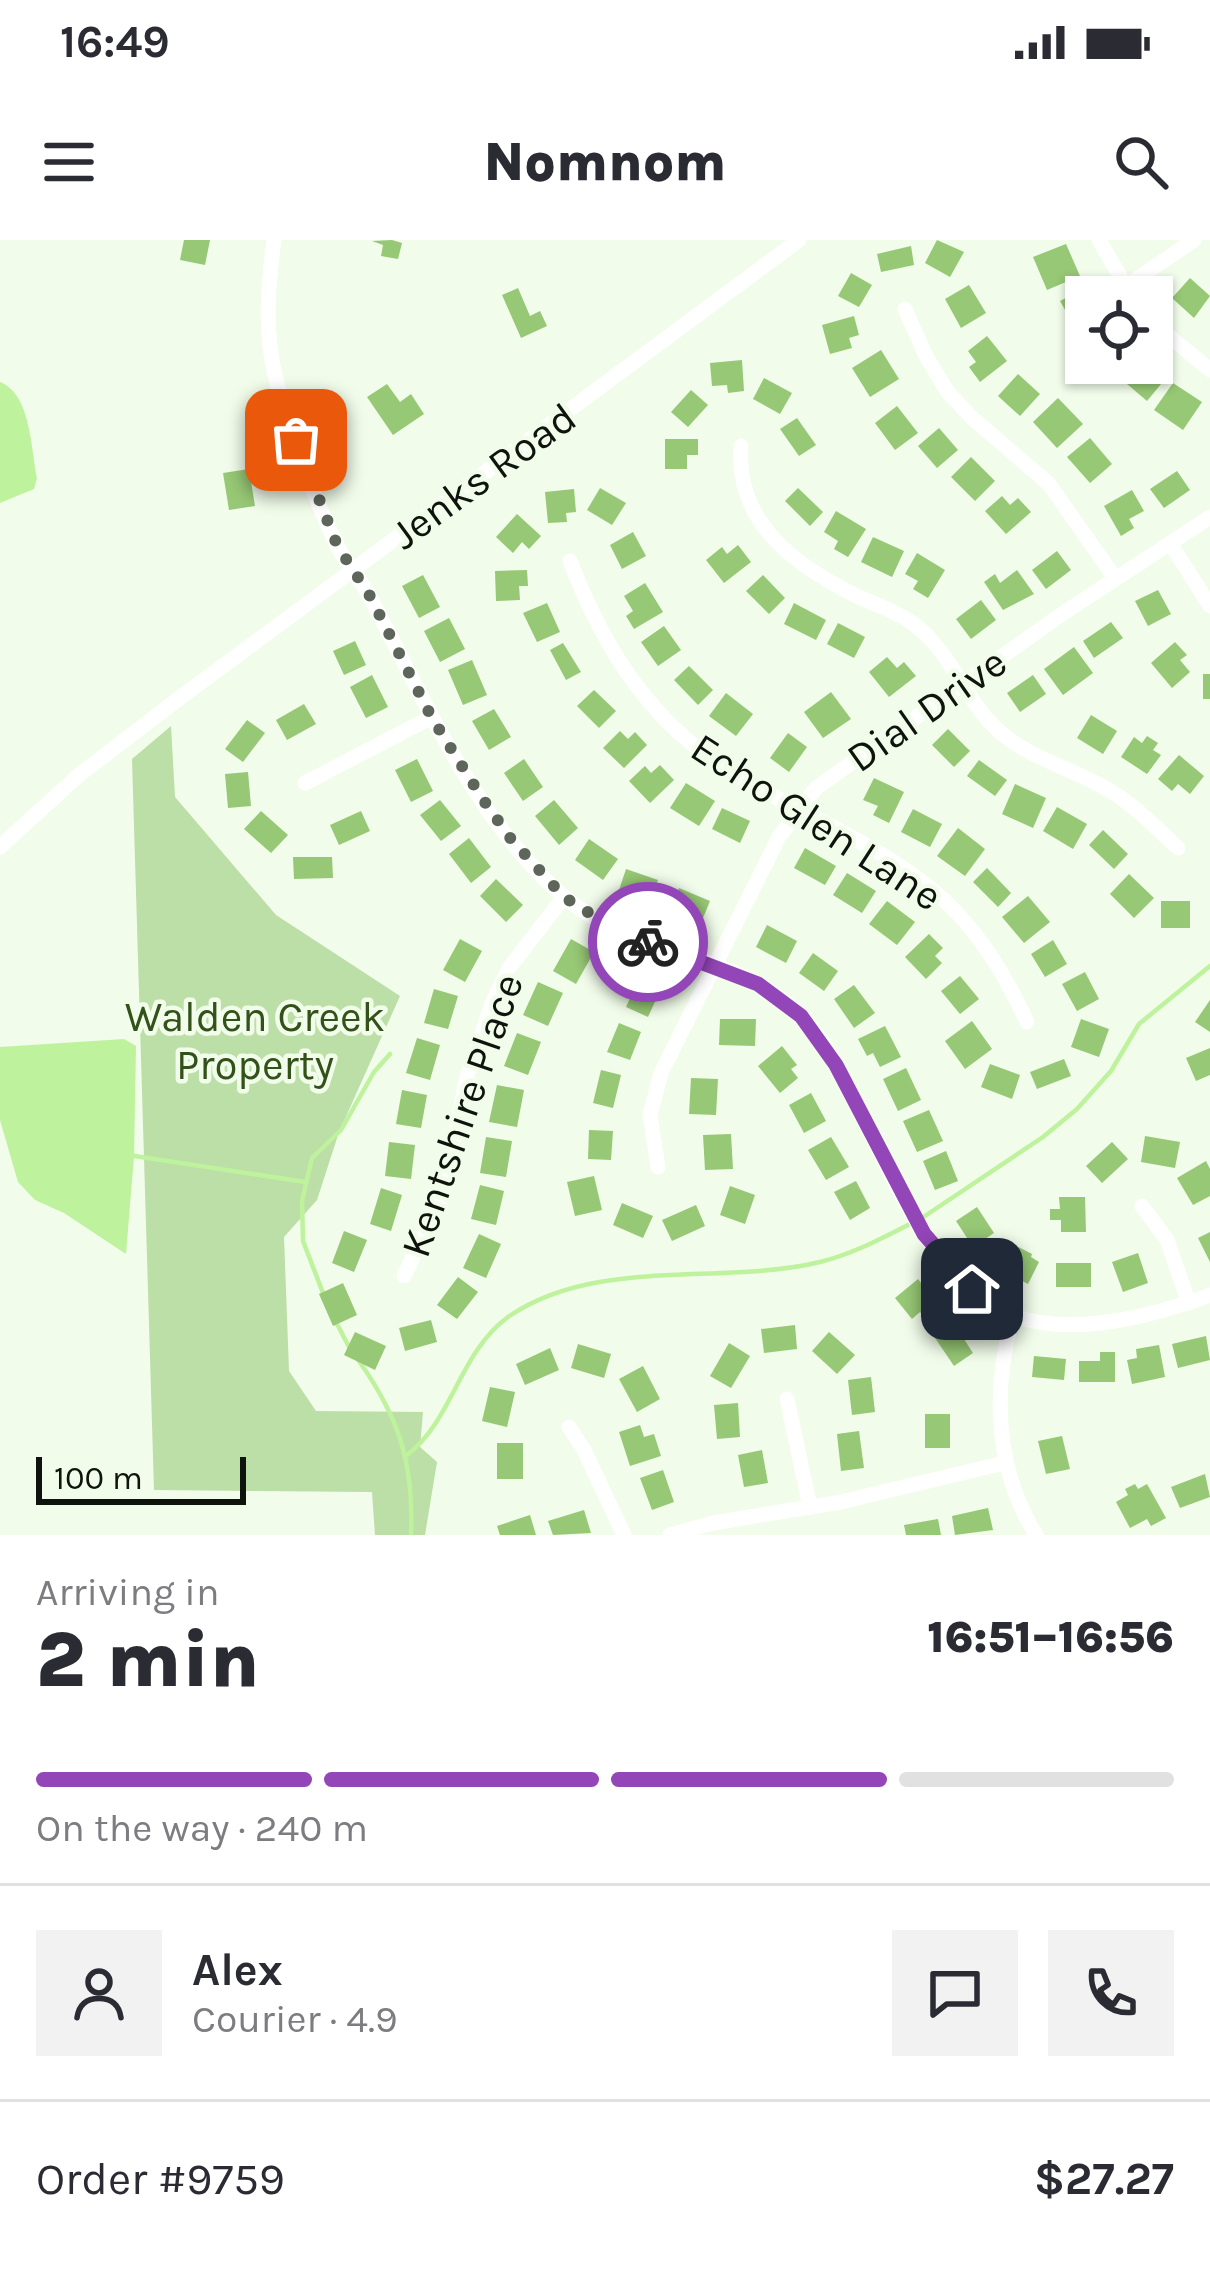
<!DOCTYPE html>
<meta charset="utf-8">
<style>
:root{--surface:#fff;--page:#f2f2f3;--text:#2b2b33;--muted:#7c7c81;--line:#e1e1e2;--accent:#9346b7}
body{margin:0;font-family:Karla,sans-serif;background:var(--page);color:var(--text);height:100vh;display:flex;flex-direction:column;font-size:45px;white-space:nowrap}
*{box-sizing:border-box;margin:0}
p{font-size:39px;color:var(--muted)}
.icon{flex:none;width:66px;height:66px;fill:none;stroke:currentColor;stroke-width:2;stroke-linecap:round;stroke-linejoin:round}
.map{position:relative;height:1295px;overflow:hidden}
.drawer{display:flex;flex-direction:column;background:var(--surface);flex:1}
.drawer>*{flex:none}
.fabs{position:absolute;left:1065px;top:36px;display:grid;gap:24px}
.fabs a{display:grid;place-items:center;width:108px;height:108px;border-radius:0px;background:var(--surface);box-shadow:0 3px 9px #0004;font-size:60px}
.scale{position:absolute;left:36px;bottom:30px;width:210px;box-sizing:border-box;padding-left:12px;border:6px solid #0f130d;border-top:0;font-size:33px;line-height:42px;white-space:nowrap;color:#0f130d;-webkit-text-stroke:9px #f1fcea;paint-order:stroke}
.pin{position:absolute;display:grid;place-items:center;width:102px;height:102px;color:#fff;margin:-51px;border-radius:24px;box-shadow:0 6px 18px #0006}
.courier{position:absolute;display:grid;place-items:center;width:120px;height:120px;margin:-60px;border:9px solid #9346b7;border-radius:50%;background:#fff;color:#222;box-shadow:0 3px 15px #0007}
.headline em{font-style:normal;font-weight:800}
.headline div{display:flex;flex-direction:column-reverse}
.headline{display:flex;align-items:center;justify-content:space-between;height:204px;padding:0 36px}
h1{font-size:78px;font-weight:800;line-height:90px}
.bar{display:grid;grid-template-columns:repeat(4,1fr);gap:18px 12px;align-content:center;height:144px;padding:0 36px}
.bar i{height:15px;border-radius:9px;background:var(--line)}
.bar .current{background:var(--accent)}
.bar p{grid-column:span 4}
.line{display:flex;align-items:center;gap:30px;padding:0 36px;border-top:3px solid var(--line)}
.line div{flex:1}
.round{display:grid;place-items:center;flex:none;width:126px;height:126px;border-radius:0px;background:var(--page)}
.status{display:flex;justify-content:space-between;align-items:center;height:84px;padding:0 60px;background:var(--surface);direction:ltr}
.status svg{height:33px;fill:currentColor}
header{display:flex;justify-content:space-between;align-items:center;height:156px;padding:0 36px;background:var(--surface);font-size:54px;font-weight:800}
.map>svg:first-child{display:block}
.green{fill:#bcdea7}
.water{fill:#bff29d}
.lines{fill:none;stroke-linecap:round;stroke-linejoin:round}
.stream{stroke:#bff29d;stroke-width:4.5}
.building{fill:#97c875}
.minor{stroke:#fff;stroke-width:15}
.done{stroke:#5e655a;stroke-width:12;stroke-dasharray:0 21.6}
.route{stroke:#9346b7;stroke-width:15}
.labels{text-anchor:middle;stroke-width:9;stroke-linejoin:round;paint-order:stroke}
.street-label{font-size:42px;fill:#0f130d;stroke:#f1fcea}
.park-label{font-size:42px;fill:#325219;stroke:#f1fcea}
</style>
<div class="status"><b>16:49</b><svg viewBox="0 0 49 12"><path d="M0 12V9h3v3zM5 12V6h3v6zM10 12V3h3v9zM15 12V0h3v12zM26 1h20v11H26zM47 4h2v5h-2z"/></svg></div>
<header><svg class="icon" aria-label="menu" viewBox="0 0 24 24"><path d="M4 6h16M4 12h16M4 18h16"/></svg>Nomnom<svg class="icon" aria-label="search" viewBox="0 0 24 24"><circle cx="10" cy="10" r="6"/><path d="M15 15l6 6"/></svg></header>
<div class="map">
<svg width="1210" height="1295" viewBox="0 0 1210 1295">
<rect width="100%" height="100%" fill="#f1fcea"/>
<!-- green -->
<polygon class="green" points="171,486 175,557 276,675 400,756 339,892 317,960 284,997 289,1131 316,1171 423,1172 420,1207 437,1222 425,1295 375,1295 372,1252 154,1250 132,519"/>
<!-- water -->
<g class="water">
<path d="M0,142C31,154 31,209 37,238L34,249L0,263Z"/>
<polygon points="124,799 136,806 134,916 126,1014 64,973 35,960 18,942 0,880 0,807"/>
</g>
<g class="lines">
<!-- stream -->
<g class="stream">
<polyline points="128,915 306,942"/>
<polyline points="922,978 1043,897 1077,869 1111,831 1139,784 1210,726"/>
<polyline points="323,1053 303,1001 302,961 312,918 341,890 374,832 390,814"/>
<polyline points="335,1080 349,1107"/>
<path d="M359,1121C400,1179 414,1225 411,1295"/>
<path d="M407,1215C453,1180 459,1113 508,1077C596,1016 720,1046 820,1022C853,1014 882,998 912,983"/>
</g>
</g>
<!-- building -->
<g class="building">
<polygon points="184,0 210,0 205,25 180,20"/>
<polygon points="392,0 402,3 398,19 381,16 383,5 372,1"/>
<polygon points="937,0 964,12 950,37 925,23"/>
<polygon points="1066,4 1080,36 1047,50 1033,17"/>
<polygon points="911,6 914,25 881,32 877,14"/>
<polygon points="851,33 872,45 859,67 838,56"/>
<polygon points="1190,38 1210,56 1194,78 1172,58"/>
<polygon points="969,45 986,73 961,88 945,59"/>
<polygon points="1086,47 1092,57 1086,57 1086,86 1077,91 1060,61"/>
<polygon points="518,48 530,76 540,71 547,86 521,98 502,55"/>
<polygon points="854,76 859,95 849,98 852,108 830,114 822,85"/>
<polygon points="987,96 1007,121 980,142 969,127 976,122 968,111"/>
<polygon points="881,110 899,139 870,157 852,128"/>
<polygon points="742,120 744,151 728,153 727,145 712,146 710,123"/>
<polygon points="1132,123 1147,123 1166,138 1147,161 1120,138"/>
<polygon points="1018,134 1040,154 1020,176 998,156"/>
<polygon points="764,138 792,153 780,174 753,159"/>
<polygon points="1173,143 1202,162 1183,190 1154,170"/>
<polygon points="387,144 400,162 411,154 424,174 393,195 367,157"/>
<polygon points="691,150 708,165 688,187 671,172"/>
<polygon points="1058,158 1083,184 1057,208 1033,182"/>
<polygon points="897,166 918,193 895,210 875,183"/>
<polygon points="797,178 816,205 799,216 780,189"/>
<polygon points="939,188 958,210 937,228 918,206"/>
<polygon points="1090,198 1112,224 1090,243 1067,217"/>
<polygon points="665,199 698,199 698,215 687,215 687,229 665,229"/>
<polygon points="971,217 995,241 975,261 951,237"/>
<polygon points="249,229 255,266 229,270 223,233"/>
<polygon points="1177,231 1190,250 1164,268 1150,249"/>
<polygon points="600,248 626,263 612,285 587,270"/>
<polygon points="798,248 823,272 810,286 785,261"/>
<polygon points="574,249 576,272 566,273 567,282 548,283 545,252"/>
<polygon points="1132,250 1144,271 1129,279 1134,288 1121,296 1104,266"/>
<polygon points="1002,256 1010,265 1018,258 1031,272 1006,294 985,271"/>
<polygon points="836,271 866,289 848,317 834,309 838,301 824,292"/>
<polygon points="517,274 541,296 529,309 522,302 513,313 496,297"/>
<polygon points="633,292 646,316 622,329 610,305"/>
<polygon points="873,297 904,311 892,337 861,322"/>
<polygon points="738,305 751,322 724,343 706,320 722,307 727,314"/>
<polygon points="1057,311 1071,330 1046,349 1032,330"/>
<polygon points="917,313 945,330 928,358 913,349 918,341 905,334"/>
<polygon points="527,330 528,346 519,346 520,360 496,361 495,331"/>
<polygon points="1017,330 1034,354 1003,370 984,342 995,334 1000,343"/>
<polygon points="423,335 440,367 419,378 402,346"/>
<polygon points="763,335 785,358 769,374 746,351"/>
<polygon points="645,343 663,372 634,389 626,376 633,371 624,356"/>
<polygon points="1158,350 1171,374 1148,386 1135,361"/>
<polygon points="981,360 996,380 971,399 956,379"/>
<polygon points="547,363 560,392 537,402 523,373"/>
<polygon points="794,363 826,380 816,400 784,384"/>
<polygon points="449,378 465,409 440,422 424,391"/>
<polygon points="1111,382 1123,398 1094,418 1083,401"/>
<polygon points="838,383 865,397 854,418 827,404"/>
<polygon points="664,386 681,410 658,426 641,402"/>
<polygon points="355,401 366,425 344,435 333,411"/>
<polygon points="1175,402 1187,415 1180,420 1190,432 1172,448 1151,423"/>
<polygon points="563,403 581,432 566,440 550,410"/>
<polygon points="1074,407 1093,433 1063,455 1044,429"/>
<polygon points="887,417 897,428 904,422 916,436 889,457 869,432"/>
<polygon points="472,420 487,455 463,465 448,430"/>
<polygon points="689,426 713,450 698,465 674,440"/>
<rect x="1203" y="434" width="7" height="25"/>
<polygon points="372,435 388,467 366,478 350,447"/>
<polygon points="1033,435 1046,454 1020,472 1007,453"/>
<polygon points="594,450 616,471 599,488 577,466"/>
<polygon points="831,452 851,479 823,498 804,472"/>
<polygon points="726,453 753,474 736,496 709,476"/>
<polygon points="304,464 316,484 287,500 276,480"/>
<polygon points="494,469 511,497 489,510 472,481"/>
<polygon points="1091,475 1117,491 1103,514 1077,498"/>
<polygon points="247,480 265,493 243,522 225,509"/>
<polygon points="948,489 970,511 954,527 932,505"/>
<polygon points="620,491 628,499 635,492 647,505 624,528 603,508"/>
<polygon points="788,493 807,507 789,532 770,518"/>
<polygon points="1147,496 1158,503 1153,510 1161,515 1147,534 1121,517 1134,497 1142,503"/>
<polygon points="1179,515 1204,536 1190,554 1178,544 1172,551 1158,539"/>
<polygon points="417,519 433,551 411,562 395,530"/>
<polygon points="524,519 543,547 523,561 504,533"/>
<polygon points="979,520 1007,540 995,556 967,536"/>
<polygon points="660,525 674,540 650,563 629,541 645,526 651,533"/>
<polygon points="248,532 251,566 228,568 225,534"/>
<polygon points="874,538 904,552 889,583 873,575 878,566 863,560"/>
<polygon points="686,543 715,561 699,586 670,568"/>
<polygon points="1015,544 1046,558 1033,588 1002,574"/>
<polygon points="440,560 461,586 441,601 420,575"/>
<polygon points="554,560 578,588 559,605 535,576"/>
<polygon points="1057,567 1087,584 1073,609 1043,591"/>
<polygon points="722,568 750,581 740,603 712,589"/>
<polygon points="913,569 942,584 930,607 901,592"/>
<polygon points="261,571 288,595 271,613 244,589"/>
<polygon points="361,571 370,591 339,605 330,585"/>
<polygon points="958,588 985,609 965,636 937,616"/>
<polygon points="1103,590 1128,614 1114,629 1089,605"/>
<polygon points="469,598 491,627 471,643 449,614"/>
<polygon points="589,599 618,619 603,640 575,620"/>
<polygon points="805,608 836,626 825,645 794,628"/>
<polygon points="293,617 332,617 333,638 294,639"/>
<polygon points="987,628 1011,653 998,667 973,642"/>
<polygon points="626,629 658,640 650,663 618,653"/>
<polygon points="847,633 876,651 862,673 833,655"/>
<polygon points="1129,634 1154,658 1134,678 1110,654"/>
<polygon points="496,639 523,665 506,682 480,656"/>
<polygon points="679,648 710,661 701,683 669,670"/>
<polygon points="1028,656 1050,682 1024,703 1002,677"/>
<polygon points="887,661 915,682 897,705 869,684"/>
<rect x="1161" y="661" width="29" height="27"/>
<polygon points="767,685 797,701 786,723 756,707"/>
<polygon points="929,694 943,708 935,716 942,723 926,739 905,717"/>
<polygon points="460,699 482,711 465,742 443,730"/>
<polygon points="571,699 594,712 576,744 553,731"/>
<polygon points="1053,700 1067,724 1045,737 1031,714"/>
<polygon points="813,713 838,731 824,751 799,733"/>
<polygon points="642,732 664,742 648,777 626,767"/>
<polygon points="1085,732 1099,759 1077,771 1062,744"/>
<polygon points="960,736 979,759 960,774 941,751"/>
<polygon points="538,742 563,753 548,786 523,775"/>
<polygon points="854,745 875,773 854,788 834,759"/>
<polygon points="434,749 458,756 448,789 424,783"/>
<polygon points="1210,760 1210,792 1195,782"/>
<polygon points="720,779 756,779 755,806 719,805"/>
<polygon points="1081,779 1109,789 1099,817 1071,807"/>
<polygon points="972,781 992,809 965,829 945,801"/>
<polygon points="619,783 641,792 630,820 607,812"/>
<polygon points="885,786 901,817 880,827 873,813 867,816 858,799"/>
<polygon points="517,793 541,802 528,835 504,826"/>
<polygon points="417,798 440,805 430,840 406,833"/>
<polygon points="782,806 797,825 791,829 798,838 780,853 758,826"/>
<polygon points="1210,808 1210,835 1196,841 1186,818"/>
<polygon points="1064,819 1071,836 1037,849 1030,832"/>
<polygon points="990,824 1020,835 1012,859 981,847"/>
<polygon points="906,828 921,860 898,871 883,839"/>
<polygon points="601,830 621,835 613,868 593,863"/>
<polygon points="691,838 718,839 716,875 689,874"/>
<polygon points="497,845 524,850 517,887 489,882"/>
<polygon points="402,850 427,855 421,888 396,884"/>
<polygon points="811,853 826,881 804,893 789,865"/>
<polygon points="929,870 943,901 917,912 903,881"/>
<polygon points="589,890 613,891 611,920 588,919"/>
<polygon points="731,894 733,929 705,930 703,895"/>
<polygon points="1145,896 1180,902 1175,928 1141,922"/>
<polygon points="486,897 512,901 506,937 480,933"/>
<polygon points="831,897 849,927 826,940 808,910"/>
<polygon points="389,902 415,905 411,939 385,936"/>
<polygon points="1112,902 1128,919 1102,943 1086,926"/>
<polygon points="946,911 958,941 935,950 923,921"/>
<polygon points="1206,921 1210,929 1210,956 1193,965 1177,938"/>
<polygon points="594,936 602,970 575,976 567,942"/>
<polygon points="856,941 870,968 850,980 834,952"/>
<polygon points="480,945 504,951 496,985 471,979"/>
<polygon points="730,946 755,955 745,984 720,975"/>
<polygon points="381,948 402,955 391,991 370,984"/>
<polygon points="1059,957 1085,957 1086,992 1061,992 1061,980 1050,980 1050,969 1060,969"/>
<polygon points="622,963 653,976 643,998 613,985"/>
<polygon points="696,965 705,986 672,1001 662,980"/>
<polygon points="977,967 994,993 973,1007 956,981"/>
<polygon points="344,991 367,1000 354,1032 332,1023"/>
<polygon points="1210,992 1210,1022 1198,998"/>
<polygon points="479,994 501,1004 486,1038 463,1028"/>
<polygon points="1009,1002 1032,1014 1031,1017 1039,1022 1028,1044 996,1027"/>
<polygon points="1138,1013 1148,1043 1123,1052 1112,1022"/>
<rect x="1056" y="1023" width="35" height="24"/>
<polygon points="458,1037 478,1052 457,1079 437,1065"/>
<polygon points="918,1039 940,1068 926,1079 920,1072 912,1079 895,1058"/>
<polygon points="343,1043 357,1075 333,1086 319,1054"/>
<polygon points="431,1080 437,1102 405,1111 399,1088"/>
<polygon points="953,1082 973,1113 954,1126 933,1095"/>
<polygon points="795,1085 797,1109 764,1113 761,1089"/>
<polygon points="355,1092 386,1106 375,1130 344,1115"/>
<polygon points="829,1092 855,1115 837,1134 812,1111"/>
<polygon points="1206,1096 1210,1120 1178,1128 1172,1104"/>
<polygon points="729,1103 750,1116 731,1148 710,1136"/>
<polygon points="578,1104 611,1114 604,1138 571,1128"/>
<polygon points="1159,1105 1165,1137 1132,1144 1127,1120 1137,1118 1136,1109"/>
<polygon points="550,1108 559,1130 525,1145 516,1124"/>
<polygon points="1100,1112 1115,1112 1115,1142 1079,1142 1079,1121 1100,1121"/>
<polygon points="1034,1116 1066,1119 1064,1140 1032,1137"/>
<polygon points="643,1126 660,1159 637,1172 619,1139"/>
<polygon points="871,1137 875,1172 852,1175 848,1140"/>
<polygon points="490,1147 515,1152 507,1187 482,1181"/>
<polygon points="738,1163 740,1197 717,1199 714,1165"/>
<rect x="925" y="1174" width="25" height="34"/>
<polygon points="640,1185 644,1197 654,1194 661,1216 630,1226 619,1192"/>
<polygon points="859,1191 864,1228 841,1231 837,1194"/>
<polygon points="1062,1196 1070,1229 1046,1234 1038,1201"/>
<rect x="497" y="1203" width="26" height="36"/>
<polygon points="762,1210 768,1243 744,1247 738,1215"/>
<polygon points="663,1230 674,1262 652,1270 640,1238"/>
<polygon points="1205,1234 1210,1257 1180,1268 1171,1247"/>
<polygon points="1135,1244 1138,1249 1147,1244 1166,1278 1151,1286 1147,1279 1130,1288 1116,1262 1128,1255 1125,1249"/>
<polygon points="988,1268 993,1290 955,1295 952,1276"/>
<polygon points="584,1270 591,1293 553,1295 548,1281"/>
<polygon points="530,1275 536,1295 500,1295 497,1286"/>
<polygon points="938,1279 941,1295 906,1295 904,1285"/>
</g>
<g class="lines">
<!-- minor -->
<g class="minor">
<path d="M274,0C268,46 264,89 275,135C287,187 314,258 337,305C347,325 361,340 371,359C426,461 473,577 562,655C631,716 739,711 803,778C830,806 846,844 863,878C883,916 900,956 922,991C943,1024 976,1063 1014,1076C1075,1097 1152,1076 1210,1055"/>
<polyline points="1099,0 1132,57"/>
<polyline points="1125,47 1194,0"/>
<polyline points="905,69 926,116 947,151 970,176 1049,244 1115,338"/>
<polyline points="1152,82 1210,130"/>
<path d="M741,206C735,282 795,326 857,356C876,365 898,372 915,385C953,414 965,462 1001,493C1032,519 1073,529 1107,549C1134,564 1156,588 1178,608"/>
<polyline points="1170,303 1210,366"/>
<path d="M570,321C598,393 635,459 697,508C778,571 888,599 958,674C988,706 1009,743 1027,782"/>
<polyline points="305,543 432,477"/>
<polyline points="0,607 79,535 177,460 799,0"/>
<polyline points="658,927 650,875 661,833 779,597 816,548 1062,374 1210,277"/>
<polyline points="1142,966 1167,1000 1189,1063"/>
<polyline points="404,1036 443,954 467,836 493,761 509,728 564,657"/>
<path d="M1013,1076C992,1151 995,1228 1036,1295"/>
<polyline points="787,1159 810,1267"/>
<polyline points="569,1187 584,1210 624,1295"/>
<polyline points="670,1295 713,1283 841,1262 1004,1223"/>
</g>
</g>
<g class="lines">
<!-- done -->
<polyline class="done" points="296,200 337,305 370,356 432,478 482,558 511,599 564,657 605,683 648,702"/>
<!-- route -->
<polyline class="route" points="648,702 758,744 801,776 836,825 924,994 972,1049"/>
</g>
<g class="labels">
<!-- street labels -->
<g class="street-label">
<text transform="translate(483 235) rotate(-36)" y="15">Jenks Road</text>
<text transform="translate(926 469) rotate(-35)" y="15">Dial Drive</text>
<text transform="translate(817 581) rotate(33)" y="15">Echo Glen Lane</text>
<text transform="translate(461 875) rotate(-71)" y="15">Kentshire Place</text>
</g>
<!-- park labels -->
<g class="park-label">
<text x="255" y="791">Walden Creek<tspan x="255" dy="48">Property</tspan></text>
</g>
</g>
</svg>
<div class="fabs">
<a><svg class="icon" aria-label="locate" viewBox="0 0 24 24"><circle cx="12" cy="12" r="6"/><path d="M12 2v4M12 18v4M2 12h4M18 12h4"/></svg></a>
</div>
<div class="scale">100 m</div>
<div class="pin" style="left:296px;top:200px;background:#ea580c"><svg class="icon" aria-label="bag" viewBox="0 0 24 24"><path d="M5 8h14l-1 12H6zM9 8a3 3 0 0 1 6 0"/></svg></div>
<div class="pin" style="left:972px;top:1049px;background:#1f2937"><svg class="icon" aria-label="home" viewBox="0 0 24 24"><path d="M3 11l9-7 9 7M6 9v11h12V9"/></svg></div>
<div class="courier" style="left:648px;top:702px"><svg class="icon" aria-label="bike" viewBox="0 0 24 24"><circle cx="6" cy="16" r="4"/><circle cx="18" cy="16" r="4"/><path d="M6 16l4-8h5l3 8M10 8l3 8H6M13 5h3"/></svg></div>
</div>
<section class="drawer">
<div class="headline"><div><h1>2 min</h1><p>Arriving in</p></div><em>16:51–16:56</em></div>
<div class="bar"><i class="current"></i><i class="current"></i><i class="current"></i><i></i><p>On the way · 240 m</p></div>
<div class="line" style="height:216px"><a class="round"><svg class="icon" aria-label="person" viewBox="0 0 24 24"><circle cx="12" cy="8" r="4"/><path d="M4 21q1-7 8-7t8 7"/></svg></a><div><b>Alex</b><p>Courier · 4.9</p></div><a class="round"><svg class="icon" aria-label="chat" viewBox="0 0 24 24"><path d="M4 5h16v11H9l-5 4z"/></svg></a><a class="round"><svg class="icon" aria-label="phone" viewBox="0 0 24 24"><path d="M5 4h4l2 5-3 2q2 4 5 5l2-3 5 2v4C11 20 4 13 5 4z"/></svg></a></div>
<div class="line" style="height:156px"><div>Order #9759</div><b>$27.27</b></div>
</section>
